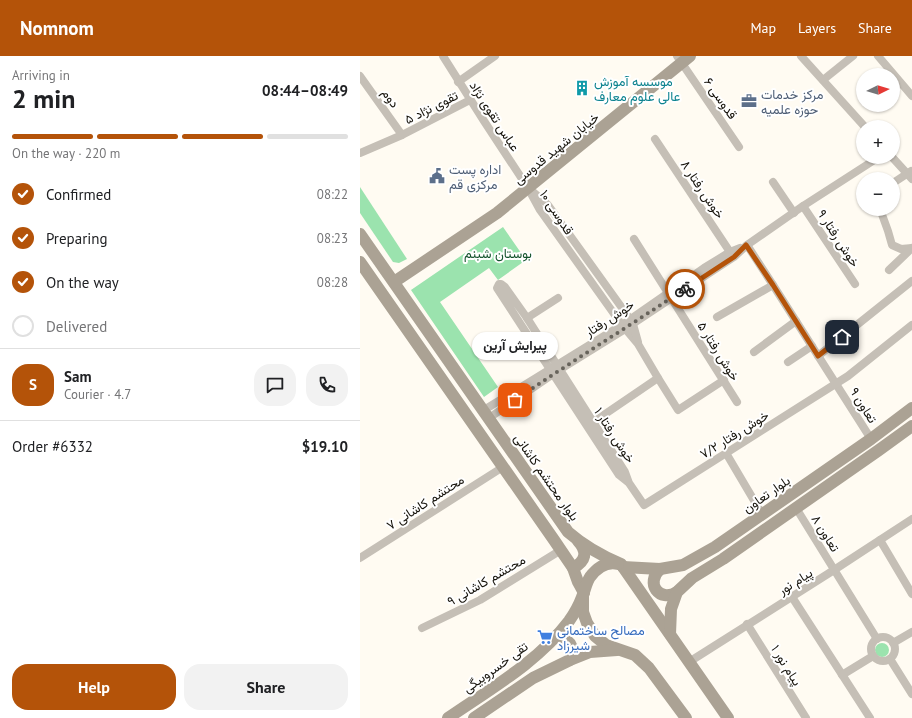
<!DOCTYPE html>
<meta charset="utf-8">
<style>
:root{--surface:#fff;--page:#f2f2f2;--text:#202124;--muted:#757577;--line:#e0e0e0;--accent:#b45309}
body{margin:0;font-family:"PT Sans",Vazirmatn,sans-serif;background:var(--page);color:var(--text);height:100vh;display:flex;flex-direction:column;font-size:15px;white-space:nowrap}
*{box-sizing:border-box;margin:0}
p{font-size:13px;color:var(--muted)}
.icon{flex:none;width:22px;height:22px;fill:none;stroke:currentColor;stroke-width:2;stroke-linecap:round;stroke-linejoin:round}
.map{position:relative;flex:1;overflow:hidden}
.side{display:flex;flex-direction:column;background:var(--surface);width:360px}
.side>*{flex:none}
.needle{width:26px;rotate:85deg}
.fabs{position:absolute;left:496px;top:12px;display:grid;gap:8px}
.fabs a{display:grid;place-items:center;width:44px;height:44px;border-radius:50%;background:var(--surface);box-shadow:0 1px 3px #0004;font-size:20px}
.pin{position:absolute;display:grid;place-items:center;width:34px;height:34px;color:#fff;margin:-17px;border-radius:8px;box-shadow:0 2px 6px #0006}
.courier{position:absolute;display:grid;place-items:center;width:40px;height:40px;margin:-20px;border:3px solid #b45309;border-radius:50%;background:#fff;color:#222;box-shadow:0 1px 5px #0007}
.bubble{position:absolute;height:28px;border-radius:14px;background:var(--surface);box-shadow:0 1px 3px #0004;font-size:13px;font-weight:800;line-height:28px;text-align:center}
.headline em{font-style:normal;font-weight:800}
.headline div{display:flex;flex-direction:column-reverse}
.headline{display:flex;align-items:center;justify-content:space-between;height:68px;padding:0 12px}
h1{font-size:26px;font-weight:800;line-height:30px}
.bar{display:grid;grid-template-columns:repeat(4,1fr);gap:6px 4px;align-content:center;height:48px;padding:0 12px}
.bar i{height:5px;border-radius:3px;background:var(--line)}
.bar .on{background:var(--accent)}
.bar p{grid-column:span 4}
.line{display:flex;align-items:center;gap:10px;padding:0 12px;border-top:1px solid var(--line)}
.line div{flex:1}
.round{display:grid;place-items:center;flex:none;width:42px;height:42px;border-radius:16px;background:var(--page)}
ol{padding:0 12px;list-style:none}
li{display:flex;align-items:center;gap:12px;height:44px}
li p{margin-inline-start:auto}
li .icon{padding:4px;border-radius:50%;background:var(--accent);color:#fff;stroke-width:4}
li:last-child{color:var(--muted)}
li i{width:22px;height:22px;border:2px solid var(--line);border-radius:50%}
.action{display:flex;gap:8px;margin-top:auto;padding:8px 12px}
.action a{flex:1;height:46px;border-radius:16px;background:var(--accent);color:#fff;font-size:16px;font-weight:800;line-height:46px;text-align:center}
.action a+a{background:var(--page);color:var(--text)}
header{display:flex;align-items:center;gap:24px;box-sizing:border-box;height:56px;padding:0 20px;background:var(--accent);color:#fff}
header strong{font-size:19px}
nav{display:flex;gap:22px;margin-inline-start:auto;font-size:14px}
main{display:flex;flex:1;min-height:0}
.map>svg:first-child{display:block}
.green{fill:#9be3ae}
.lines{fill:none;stroke-linecap:round;stroke-linejoin:round}
.minor{stroke:#c5bfb6;stroke-width:8}
.secondary{stroke:#aba294;stroke-width:12}
.done{stroke:#68645c;stroke-width:4;stroke-dasharray:0 7.2}
.route{stroke:#b45309;stroke-width:5}
.labels{text-anchor:middle;stroke-width:4;stroke-linejoin:round;paint-order:stroke}
.culture-label{font-size:13px;fill:#0d838f;stroke:#fff;text-anchor:start}
.service-label{font-size:13px;fill:#4e5e75;stroke:#fff;text-anchor:start}
.street-label{font-size:13px;fill:#16130b;stroke:#fff}
.park-label{font-size:13px;fill:#13522c;stroke:#fff}
.shop-label{font-size:13px;fill:#366cbe;stroke:#fff;text-anchor:start}
</style>
<header>
<strong>Nomnom</strong>
<nav><a>Map</a><a>Layers</a><a>Share</a></nav>
</header>
<main>
<section class="side">
<div class="headline"><div><h1>2 min</h1><p>Arriving in</p></div><em>08:44–08:49</em></div>
<div class="bar"><i class="on"></i><i class="on"></i><i class="on"></i><i></i><p>On the way · 220 m</p></div>
<ol>
<li><svg class="icon" aria-label="check" viewBox="0 0 24 24"><path d="M5 12l5 5 9-10"/></svg>Confirmed<p>08:22</p></li>
<li><svg class="icon" aria-label="check" viewBox="0 0 24 24"><path d="M5 12l5 5 9-10"/></svg>Preparing<p>08:23</p></li>
<li><svg class="icon" aria-label="check" viewBox="0 0 24 24"><path d="M5 12l5 5 9-10"/></svg>On the way<p>08:28</p></li>
<li><i></i>Delivered</li>
</ol>
<div class="line" style="height:72px"><b class="round" style="background:var(--accent);color:#fff">S</b><div><b>Sam</b><p>Courier · 4.7</p></div><a class="round"><svg class="icon" aria-label="chat" viewBox="0 0 24 24"><path d="M4 5h16v11H9l-5 4z"/></svg></a><a class="round"><svg class="icon" aria-label="phone" viewBox="0 0 24 24"><path d="M5 4h4l2 5-3 2q2 4 5 5l2-3 5 2v4C11 20 4 13 5 4z"/></svg></a></div>
<div class="line" style="height:52px"><div>Order #6332</div><b>$19.10</b></div>
<div class="action"><a>Help</a><a>Share</a></div>
</section>
<div class="map">
<svg width="552" height="662" viewBox="0 0 552 662">
<rect width="100%" height="100%" fill="#fffbf2"/>
<!-- green -->
<g class="green">
<polygon points="0,131 47,203 39,207 33,206 0,157"/>
<polygon points="143,171 166,204 138,224 129,212 80,246 138,331 124,341 51,234"/>
<circle cx="522" cy="594" r="7"/>
</g>
<g class="lines">
<!-- minor -->
<g class="minor">
<polyline points="83,0 124,65 168,132 180,154 262,269 278,288 298,322 318,354 364,324"/>
<polyline points="317,0 379,91"/>
<polyline points="441,0 505,71"/>
<polyline points="518,0 552,40"/>
<polyline points="0,20 42,79"/>
<polyline points="463,24 493,0"/>
<polyline points="98,26 135,0"/>
<polyline points="295,83 370,196"/>
<polyline points="0,97 42,79 110,44"/>
<polyline points="532,101 552,123"/>
<polyline points="413,126 434,157"/>
<polyline points="533,127 551,115"/>
<polyline points="172,135 188,149 270,263 273,268 278,286"/>
<polyline points="443,150 495,228"/>
<polyline points="520,153 528,175 532,189 541,193 552,192"/>
<polyline points="274,183 377,346"/>
<polyline points="387,189 413,229 511,383"/>
<polyline points="529,214 552,192"/>
<polyline points="357,261 413,229"/>
<polyline points="167,262 198,242"/>
<polyline points="394,296 436,265"/>
<polyline points="458,300 552,225"/>
<polyline points="428,306 452,290"/>
<polyline points="124,354 262,269 344,212 370,196 380,192"/>
<polyline points="129,362 199,314 265,273 348,218 374,201 387,189 443,150 519,101"/>
<polyline points="229,369 298,322"/>
<polyline points="366,397 402,458"/>
<polyline points="269,427 265,416 167,262 145,231 141,228 139,228 137,232 259,419 269,427 284,449 488,320 552,269"/>
<polyline points="436,452 517,583"/>
<polyline points="520,484 552,538"/>
<polyline points="0,502 143,411"/>
<polyline points="432,541 510,662"/>
<polyline points="387,568 446,662"/>
<polyline points="62,572 120,544 201,494"/>
<circle cx="523" cy="593" r="12"/>
<polyline points="533,587 552,576"/>
<polyline points="530,603 552,638"/>
<polyline points="329,606 474,514 552,463"/>
<polyline points="482,619 513,600"/>
</g>
<!-- secondary -->
<g class="secondary">
<path d="M0,178L208,476C224,490 242,500 261,508L368,662"/>
<polyline points="0,206 194,484 213,512 218,526 224,537"/>
<polyline points="34,226 137,157 330,0"/>
<polyline points="263,511 300,513 323,509 355,491 511,383 552,352"/>
<path d="M213,512C226,505 228,496 218,485"/>
<path d="M300,513C285,527 299,547 317,536"/>
<polyline points="223,541 223,556 227,567 235,580 246,589 275,599 289,612 326,662"/>
<polyline points="310,578 311,553 317,536 332,522 363,503 519,394 552,370"/>
<path d="M195,582C210,582 215,589 210,604"/>
<path d="M88,662C130,633 178,606 209,565C214,558 219,549 222,541C225,535 226,527 230,521C237,512 246,505 258,508"/>
<polyline points="114,662 173,622 210,604 230,596 257,594"/>
</g>
</g>
<g class="lines">
<!-- done -->
<path class="done" d="M155,344C211,306 269,270 325,233"/>
<!-- route -->
<polyline class="route" points="325,233 374,201 386,189 413,229 458,300 482,281"/>
</g>
<!-- icons -->
<defs>
<symbol id="building-bare" viewBox="-9 -9 18 18"><path d="M-4-6H4V6H1V3H-1V6H-4ZM-2.5-4.3h1.7v1.8h-1.7ZM.8-4.3h1.7v1.8H.8ZM-2.5-1h1.7V.8h-1.7ZM.8-1h1.7V.8H.8Z" fill="#0f9aa8" stroke="#fff" stroke-width="2.5" paint-order="stroke"/></symbol>
<symbol id="office-bare" viewBox="-9 -9 18 18"><path d="M-6-3h4V-5.5h4V-3h4V5H-6ZM-1-4.5V-3h2v-1.5ZM-6 0V1H6V0Z" fill="#5c6f8a" stroke="#fff" stroke-width="2.5" paint-order="stroke"/></symbol>
<symbol id="civic-bare" viewBox="-9 -9 18 18"><path d="M-.6-6.5H3V-4.5H.6V-3L4-1V1h2V6H-6V1h2V-1L-.6-3ZM-1.2 2.5V6h2.4V2.5Z" fill="#5c6f8a" stroke="#fff" stroke-width="2.5" paint-order="stroke"/></symbol>
<symbol id="supermarket-bare" viewBox="-9 -9 18 18"><path d="M-6-5.5h2.5l.6 2H6L4.5 2H-2.5L-4.4-4H-6ZM-1.5 3.2a1.3 1.3 0 1 0 .1 0ZM3 3.2a1.3 1.3 0 1 0 .1 0Z" fill="#3f7fe0" stroke="#fff" stroke-width="2.5" paint-order="stroke"/></symbol>
</defs>
<g fill-rule="evenodd">
<use href="#building-bare" x="211" y="21" width="22" height="22"/>
<use href="#office-bare" x="378" y="34" width="22" height="22"/>
<use href="#civic-bare" x="66" y="109" width="22" height="22"/>
<use href="#supermarket-bare" x="174" y="570" width="22" height="22"/>
</g>
<g class="labels">
<!-- culture labels -->
<g class="culture-label">
<text x="234" y="30">موسسه آموزش<tspan x="234" dy="15">عالی علوم معارف</tspan></text>
</g>
<!-- service labels -->
<g class="service-label">
<text x="401" y="43">مرکز خدمات<tspan x="401" dy="15">حوزه علمیه</tspan></text>
<text x="89" y="118">اداره پست<tspan x="89" dy="15">مرکزی قم</tspan></text>
</g>
<!-- street labels -->
<g class="street-label">
<text transform="translate(31 42) rotate(55)" y="5">دوم</text>
<text transform="translate(361 42) rotate(55)" y="5">قدوسی ۶</text>
<text transform="translate(71 51) rotate(-27)" y="5">تقوی نژاد ۵</text>
<text transform="translate(135 60) rotate(57)" y="5">عباس تقوی نژاد</text>
<text transform="translate(196 92) rotate(-39)" y="5">خیابان شهید قدوسی</text>
<text transform="translate(343 133) rotate(56)" y="5">خوش رفتار ۸</text>
<text transform="translate(197 156) rotate(57)" y="5">قدوسی ۱۰</text>
<text transform="translate(479 182) rotate(57)" y="5">خوش رفتار ۹</text>
<text transform="translate(249 262) rotate(-33)" y="5">خوش رفتار</text>
<text transform="translate(359 295) rotate(58)" y="5">خوش رفتار ۵</text>
<text transform="translate(504 349) rotate(58)" y="5">تعاون ۹</text>
<text transform="translate(374 378) rotate(-32)" y="5">خوش رفتار ۷/۲</text>
<text transform="translate(255 379) rotate(57)" y="5">خوش رفتار ۱</text>
<text transform="translate(187 421) rotate(55)" y="5">بلوار محتشم کاشانی</text>
<text transform="translate(406 438) rotate(-35)" y="5">بلوار تعاون</text>
<text transform="translate(65 446) rotate(-33)" y="5">محتشم کاشانی ۷</text>
<text transform="translate(466 477) rotate(58)" y="5">تعاون ۸</text>
<text transform="translate(126 524) rotate(-30)" y="5">محتشم کاشانی ۹</text>
<text transform="translate(435 525) rotate(-32)" y="5">پیام نور</text>
<text transform="translate(427 609) rotate(58)" y="5">پیام نور ۱</text>
<text transform="translate(135 611) rotate(-36)" y="5">تقی خسروبیگی</text>
</g>
<!-- park labels -->
<g class="park-label">
<text x="138" y="202">بوستان شبنم</text>
</g>
<!-- shop labels -->
<g class="shop-label">
<text x="197" y="579">مصالح ساختمانی<tspan x="197" dy="15">شیرزاد</tspan></text>
</g>
</g>
</svg>
<div class="fabs">
<a><svg class="needle" viewBox="-14 -14 28 28"><path d="M0-13l5 13h-10z" fill="#e53935"/><path d="M0 13l5-13h-10z" fill="#757577"/></svg></a>
<a>+</a>
<a>−</a>
</div>
<div class="pin" style="left:155px;top:344px;background:#ea580c"><svg class="icon" aria-label="bag" viewBox="0 0 24 24"><path d="M5 8h14l-1 12H6zM9 8a3 3 0 0 1 6 0"/></svg></div>
<div class="pin" style="left:482px;top:281px;background:#1f2937"><svg class="icon" aria-label="home" viewBox="0 0 24 24"><path d="M3 11l9-7 9 7M6 9v11h12V9"/></svg></div>
<div class="courier" style="left:325px;top:233px"><svg class="icon" aria-label="bike" viewBox="0 0 24 24"><circle cx="6" cy="16" r="4"/><circle cx="18" cy="16" r="4"/><path d="M6 16l4-8h5l3 8M10 8l3 8H6M13 5h3"/></svg></div>
<div class="bubble" style="left:112px;top:276px;width:86px">پیرایش آرین</div>
</div>
</main>
